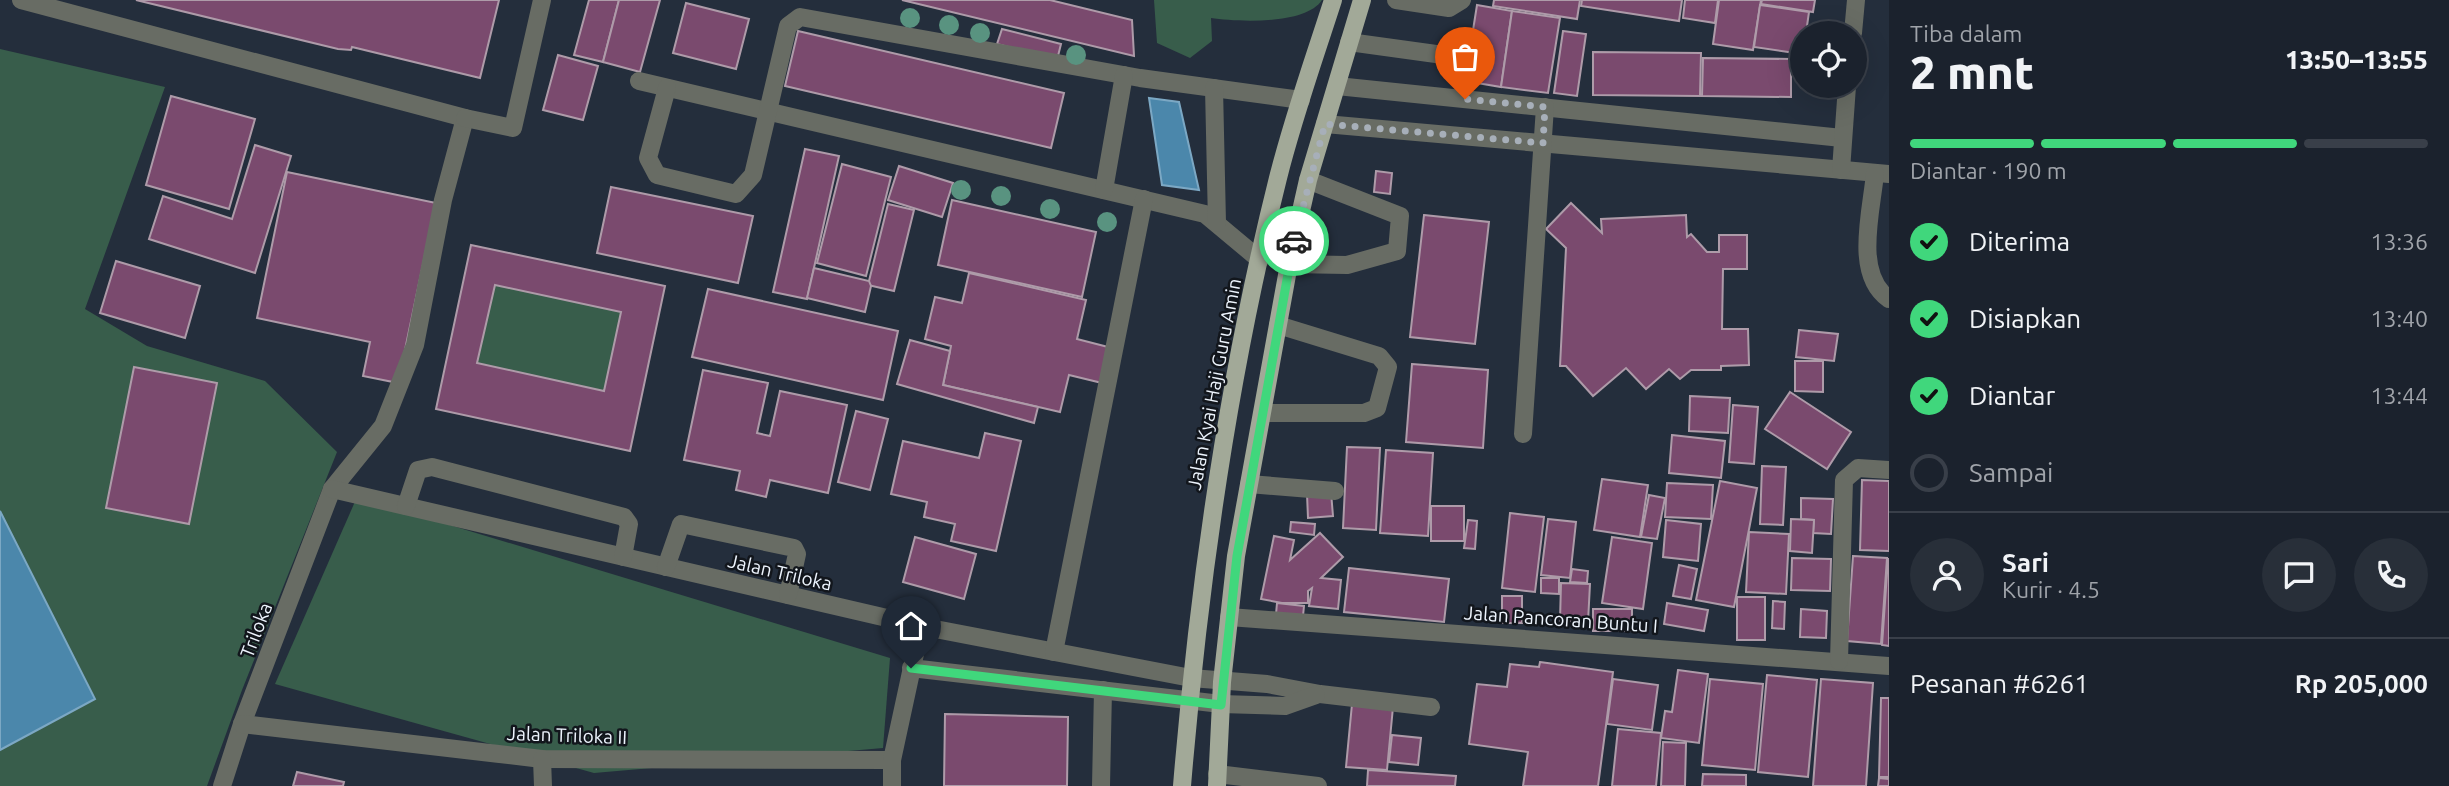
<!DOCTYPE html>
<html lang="id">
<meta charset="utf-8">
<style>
:root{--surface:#1b222d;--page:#282f39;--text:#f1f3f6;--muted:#a0a4aa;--line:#393f49;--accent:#40d77c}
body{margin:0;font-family:Ubuntu,sans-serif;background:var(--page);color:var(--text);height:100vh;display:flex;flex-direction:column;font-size:26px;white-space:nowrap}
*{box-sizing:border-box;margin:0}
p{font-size:23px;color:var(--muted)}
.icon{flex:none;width:38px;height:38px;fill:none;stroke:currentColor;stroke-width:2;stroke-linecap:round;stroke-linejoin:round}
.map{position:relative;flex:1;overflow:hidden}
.sheet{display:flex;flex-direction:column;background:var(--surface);width:560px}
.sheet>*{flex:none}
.tools{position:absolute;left:1790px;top:21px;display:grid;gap:14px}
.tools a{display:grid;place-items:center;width:77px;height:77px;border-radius:50%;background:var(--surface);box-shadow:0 7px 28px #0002,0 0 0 2px var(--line);font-size:35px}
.pin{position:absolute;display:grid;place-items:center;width:60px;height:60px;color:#fff;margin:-72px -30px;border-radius:50% 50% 50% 0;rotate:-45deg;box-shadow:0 0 7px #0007}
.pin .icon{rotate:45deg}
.courier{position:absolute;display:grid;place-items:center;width:70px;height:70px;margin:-35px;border:5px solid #40d77c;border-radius:50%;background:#fff;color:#222;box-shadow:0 2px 9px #0007}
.summary em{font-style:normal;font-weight:800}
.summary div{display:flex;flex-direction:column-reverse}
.summary{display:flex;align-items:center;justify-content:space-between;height:119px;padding:0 21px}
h1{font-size:46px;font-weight:800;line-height:52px}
.bar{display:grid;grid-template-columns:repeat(4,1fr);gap:10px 7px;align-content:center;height:84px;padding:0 21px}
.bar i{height:9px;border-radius:5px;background:var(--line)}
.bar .current{background:var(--accent)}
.bar p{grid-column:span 4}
.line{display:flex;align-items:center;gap:18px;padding:0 21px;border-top:2px solid var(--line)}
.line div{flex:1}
.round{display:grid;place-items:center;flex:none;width:74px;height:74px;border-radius:37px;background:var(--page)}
ol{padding:0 21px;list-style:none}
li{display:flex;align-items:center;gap:21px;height:77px}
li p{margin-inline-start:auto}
li .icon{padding:7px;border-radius:50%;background:var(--accent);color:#111;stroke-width:4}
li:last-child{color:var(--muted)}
li i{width:38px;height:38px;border:4px solid var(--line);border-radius:50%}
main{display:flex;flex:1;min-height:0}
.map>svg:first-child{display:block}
.green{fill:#385d4b}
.water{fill:#4b87ab;stroke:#7ca8c4;stroke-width:2}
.building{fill:#7a4a6e;stroke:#ae9ba9;stroke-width:2;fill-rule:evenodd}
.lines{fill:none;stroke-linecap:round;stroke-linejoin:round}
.minor{stroke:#686c64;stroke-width:18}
.major{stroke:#a2a998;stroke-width:18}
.tree{fill:#599380}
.done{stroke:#a7afb9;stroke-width:7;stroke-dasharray:0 12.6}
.route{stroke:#40d77c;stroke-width:9}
.labels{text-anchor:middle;stroke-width:5;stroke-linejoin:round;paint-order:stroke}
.street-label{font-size:19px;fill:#edf4fd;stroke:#12161c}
</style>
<main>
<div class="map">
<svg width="1889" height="786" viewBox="0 0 1889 786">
<rect width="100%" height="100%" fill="#242e3c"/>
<!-- green -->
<g class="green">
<path d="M1154,0H1322C1306,25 1238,22 1211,18L1212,41L1190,58L1157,43Z"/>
<polygon points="0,49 165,87 85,309 147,346 265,381 337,452 242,690 207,786 0,786"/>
<polygon points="495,285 621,312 604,391 477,363"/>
<polygon points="357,497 890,658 883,748 594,773 275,684"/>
</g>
<!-- water -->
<g class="water">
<polygon points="1149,98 1179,102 1199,190 1162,185"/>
<polygon points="0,511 95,699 0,750"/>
</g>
<!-- building -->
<g class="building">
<polygon points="136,0 499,0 480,78 352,47 351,50 338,49"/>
<polygon points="589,0 619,0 603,62 574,55"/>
<polygon points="619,0 660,0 640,72 603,62"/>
<polygon points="902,0 1050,0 1132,20 1134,56"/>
<polygon points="1494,0 1580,0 1577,19 1493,6"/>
<polygon points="1582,0 1682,0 1679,21 1581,6"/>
<polygon points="1685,0 1718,0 1715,23 1683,18"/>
<polygon points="1719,0 1761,0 1753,50 1713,44"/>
<polygon points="1762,0 1815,0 1813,12 1761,4"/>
<polygon points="686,3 749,19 736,69 673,53"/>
<polygon points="1477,5 1512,11 1501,87 1465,81"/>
<polygon points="1760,5 1809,12 1806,33 1802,33 1802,54 1754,47"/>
<polygon points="1512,11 1560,18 1548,93 1501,87"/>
<polygon points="1002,29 1061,44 1057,60 997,44"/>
<polygon points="798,31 1064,93 1051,148 785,86"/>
<polygon points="1563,31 1586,34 1577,96 1554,93"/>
<polygon points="1593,52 1701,53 1700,96 1593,95"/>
<polygon points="558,55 598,66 583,120 543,110"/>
<polygon points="1703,58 1791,59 1791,97 1702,96"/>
<polygon points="171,96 255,119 229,209 146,185"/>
<polygon points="255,145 291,156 255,273 149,239 163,196 232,219"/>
<polygon points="805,149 839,156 807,299 773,292"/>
<polygon points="842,164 891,177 866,276 817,263"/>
<polygon points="899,166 953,183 942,217 888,200"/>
<polygon points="1376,171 1392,173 1390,194 1374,192"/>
<polygon points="287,172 436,203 398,383 363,376 370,342 257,318"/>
<polygon points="611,187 753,216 738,283 597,253"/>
<polygon points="952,200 1096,232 1082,297 938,265"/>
<polygon points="1571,203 1602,233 1601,219 1686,215 1687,237 1691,234 1707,252 1719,252 1719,235 1747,235 1747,269 1723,269 1722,329 1748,329 1749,365 1721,366 1721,370 1691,370 1680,379 1669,369 1646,389 1626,368 1593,396 1566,366 1560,366 1566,248 1546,229"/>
<polygon points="888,204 914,210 894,291 868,285"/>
<polygon points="1424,215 1489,222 1475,344 1410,337"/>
<path d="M471,245L665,286L630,451L436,409ZM495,285L621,312L604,391L477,363Z"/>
<polygon points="116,261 200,286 185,338 100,313"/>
<polygon points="814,268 869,281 871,286 865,312 807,298"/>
<polygon points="969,273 1086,300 1077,339 1112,348 1102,383 1069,375 1060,412 943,385 951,346 925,339 935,297 962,303"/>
<polygon points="708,289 898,331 883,400 692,357"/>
<polygon points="1799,330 1838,334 1834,361 1796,357"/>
<polygon points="910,340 950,351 943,385 1038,407 1034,423 897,384"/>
<polygon points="1795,361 1823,361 1823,392 1795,391"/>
<polygon points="1412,364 1488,370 1483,448 1406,442"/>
<polygon points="134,367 217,383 189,524 106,508"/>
<polygon points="703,370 768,383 757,433 770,436 780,391 847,405 828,493 770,480 766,497 736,490 740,471 684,460"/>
<polygon points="1790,392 1851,432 1827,469 1765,429"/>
<polygon points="1690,396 1730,398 1728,433 1689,431"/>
<polygon points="1733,405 1758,407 1754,464 1729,462"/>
<polygon points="856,411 888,419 870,490 838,482"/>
<polygon points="985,433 1021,441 996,551 951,541 955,524 924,517 927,502 891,494 903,441 979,458"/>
<polygon points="1672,435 1725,441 1721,478 1669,473"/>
<polygon points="1347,447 1380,448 1376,530 1343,528"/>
<polygon points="1386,450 1433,453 1428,536 1380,533"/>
<polygon points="1762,466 1786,467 1783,525 1760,524"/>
<polygon points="1602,479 1648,485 1640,537 1594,530"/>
<polygon points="1862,480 1889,481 1889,551 1860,550"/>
<polygon points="1720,481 1757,488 1734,607 1696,600"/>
<polygon points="1667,483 1713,485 1711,519 1665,517"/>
<polygon points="1331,492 1333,516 1308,518 1307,494"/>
<polygon points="1649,495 1665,498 1657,539 1641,537"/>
<polygon points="1801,498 1833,499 1831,534 1813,533 1814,520 1801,519"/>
<rect x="1431" y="506" width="33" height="35"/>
<polygon points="1510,513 1544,517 1535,592 1502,588"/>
<polygon points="1548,519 1576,522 1570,578 1541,575"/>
<polygon points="1791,519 1814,520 1812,553 1790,551"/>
<polygon points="1468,520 1477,521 1475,549 1464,548"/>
<polygon points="1666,520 1701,524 1698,561 1663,557"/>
<polygon points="1291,522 1315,524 1314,535 1290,532"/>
<polygon points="1749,532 1789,534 1786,594 1746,592"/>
<polygon points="1320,533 1343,557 1321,578 1341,580 1338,609 1309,606 1312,588 1308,591 1308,603 1282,603 1261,599 1274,536 1294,540 1290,560"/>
<polygon points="915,537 976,554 964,599 903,582"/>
<polygon points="1612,537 1652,543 1643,609 1602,603"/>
<polygon points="1853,556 1887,558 1881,644 1847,641"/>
<polygon points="1792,558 1831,559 1830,591 1791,590"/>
<polygon points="1888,559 1889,559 1889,646 1882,645"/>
<polygon points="1679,565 1697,569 1691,599 1673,596"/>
<polygon points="1349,568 1449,579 1444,622 1344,612"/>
<polygon points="1572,569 1588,571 1587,583 1570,582"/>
<polygon points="1541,578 1559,578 1559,594 1541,593"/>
<polygon points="1561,583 1590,584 1588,622 1560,621"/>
<rect x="1502" y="596" width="20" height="27"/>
<rect x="1737" y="597" width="28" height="43"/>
<polygon points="1773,601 1785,602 1784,629 1772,628"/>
<polygon points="1277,603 1304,606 1303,616 1276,614"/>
<polygon points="1667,603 1708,610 1704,631 1664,624"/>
<rect x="1593" y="609" width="39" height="22"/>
<polygon points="1801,609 1827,611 1826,638 1800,637"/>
<polygon points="1540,662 1613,672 1598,786 1523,786 1528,752 1469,744 1477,684 1507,687 1510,664 1539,667"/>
<polygon points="1678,670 1708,674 1699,743 1661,738 1665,711 1672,712"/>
<polygon points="1767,675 1817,680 1808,777 1758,772"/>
<polygon points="1613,679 1658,685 1652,730 1607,724"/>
<polygon points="1710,679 1763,684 1755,770 1702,765"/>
<polygon points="1821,679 1873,683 1866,786 1813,786"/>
<polygon points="1881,698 1889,698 1889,777 1879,777"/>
<polygon points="1352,704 1393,707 1387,770 1346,767"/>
<polygon points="945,714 1068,717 1067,786 944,786"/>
<polygon points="1618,729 1661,733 1656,786 1612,786"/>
<polygon points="1392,735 1421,738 1418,765 1389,762"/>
<polygon points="1663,742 1686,743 1685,786 1661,786"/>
<polygon points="1368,770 1456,776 1455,786 1367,786"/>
<polygon points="297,772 344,782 343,786 293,786"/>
<polygon points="1703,774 1746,775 1746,786 1702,786"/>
<polygon points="1879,778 1889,779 1889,786 1878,786"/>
</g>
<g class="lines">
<!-- minor -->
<g class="minor">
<polyline points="21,0 465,118 443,200 415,345 383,426 332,489 242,724 222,786"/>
<polyline points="1396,0 1449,8 1462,0"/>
<polyline points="1853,33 1856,0"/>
<polyline points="1349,42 1436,54"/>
<polyline points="639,81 1205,214 1260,260"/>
<polyline points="1337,86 1842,138"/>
<polyline points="667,88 648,158 657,175 736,194 753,175 788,26 800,17 1140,78 1301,100"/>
<polyline points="1214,88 1217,223"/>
<polyline points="465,118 513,128 542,0"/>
<polyline points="1325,124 1889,174"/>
<polyline points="1841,170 1847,86"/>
<path d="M1875,173C1872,210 1853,274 1889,299"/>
<polyline points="1104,190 1124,75"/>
<polyline points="1289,264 1347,265 1397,251 1400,216 1308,180"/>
<polyline points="1263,413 1364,413 1377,408 1388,367 1379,356 1278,325"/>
<polyline points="1523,434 1545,107"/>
<polyline points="1249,484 1335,491"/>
<polyline points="332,489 930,628 1191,678 1267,684 1320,694 1431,707"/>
<polyline points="406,506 418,470 432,467 624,517 629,524 623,557"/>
<polyline points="666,567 681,524 794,548 797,554 788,595"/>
<polyline points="1229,617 1889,666"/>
<polyline points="1054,652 1144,199"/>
<polyline points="1839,661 1844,480 1858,468 1889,470"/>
<polyline points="911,668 1221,704 1285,706 1316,695"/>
<polyline points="242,724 542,759 892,760"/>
<polyline points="542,759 543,786"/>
<polyline points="1217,774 1318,786"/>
<polyline points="892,786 892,760 921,626"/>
<polyline points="1101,786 1103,690"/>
</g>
<!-- major -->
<g class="major">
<path d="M1182,786C1199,581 1228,377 1278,178C1293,118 1314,59 1333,0"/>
<polyline points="1217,786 1222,682 1236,556 1289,264 1308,180 1362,0"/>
</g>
</g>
<!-- trees -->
<g class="tree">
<circle cx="910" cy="18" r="10"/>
<circle cx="949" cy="25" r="10"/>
<circle cx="980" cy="33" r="10"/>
<circle cx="1076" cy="55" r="10"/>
<circle cx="961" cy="190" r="10"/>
<circle cx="1001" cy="196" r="10"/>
<circle cx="1050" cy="209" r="10"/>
<circle cx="1107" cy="222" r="10"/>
</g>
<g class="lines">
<!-- done -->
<polyline class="done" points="1294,241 1325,124 1543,143 1545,107 1465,99"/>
<!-- route -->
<polyline class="route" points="911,668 1221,705 1237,556 1294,241"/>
</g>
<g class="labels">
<!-- street labels -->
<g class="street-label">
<text transform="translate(1214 384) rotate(-79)" y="7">Jalan Kyai Haji Guru Amin</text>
<text transform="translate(780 572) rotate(13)" y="7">Jalan Triloka</text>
<text transform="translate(1561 619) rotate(4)" y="7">Jalan Pancoran Buntu I</text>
<text transform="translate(256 630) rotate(-69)" y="7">Triloka</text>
<text transform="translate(567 735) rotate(2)" y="7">Jalan Triloka II</text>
</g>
</g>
</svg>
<div class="tools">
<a><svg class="icon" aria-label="locate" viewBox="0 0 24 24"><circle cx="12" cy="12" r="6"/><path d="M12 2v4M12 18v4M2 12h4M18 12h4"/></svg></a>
</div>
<div class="pin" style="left:1465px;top:99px;background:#ea580c"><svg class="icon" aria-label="bag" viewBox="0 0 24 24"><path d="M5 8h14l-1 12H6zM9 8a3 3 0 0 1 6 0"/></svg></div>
<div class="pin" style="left:911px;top:668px;background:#1f2937"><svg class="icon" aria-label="home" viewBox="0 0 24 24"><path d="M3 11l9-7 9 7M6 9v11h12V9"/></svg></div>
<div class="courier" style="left:1294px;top:241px"><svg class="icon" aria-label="car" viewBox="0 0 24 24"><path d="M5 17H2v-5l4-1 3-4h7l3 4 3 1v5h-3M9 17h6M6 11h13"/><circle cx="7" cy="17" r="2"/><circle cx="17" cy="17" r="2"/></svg></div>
</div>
<section class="sheet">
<div class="summary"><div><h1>2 mnt</h1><p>Tiba dalam</p></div><em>13:50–13:55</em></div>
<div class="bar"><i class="current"></i><i class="current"></i><i class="current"></i><i></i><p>Diantar · 190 m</p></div>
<ol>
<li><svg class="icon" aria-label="check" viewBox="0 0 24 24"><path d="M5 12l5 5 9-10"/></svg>Diterima<p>13:36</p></li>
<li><svg class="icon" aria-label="check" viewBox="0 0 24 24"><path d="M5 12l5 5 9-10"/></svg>Disiapkan<p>13:40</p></li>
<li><svg class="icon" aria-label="check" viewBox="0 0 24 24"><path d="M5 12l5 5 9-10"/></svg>Diantar<p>13:44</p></li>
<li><i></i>Sampai</li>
</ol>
<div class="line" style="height:126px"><a class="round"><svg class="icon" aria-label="person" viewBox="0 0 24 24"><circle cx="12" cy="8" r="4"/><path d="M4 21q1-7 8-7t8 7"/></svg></a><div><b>Sari</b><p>Kurir · 4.5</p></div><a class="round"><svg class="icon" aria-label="chat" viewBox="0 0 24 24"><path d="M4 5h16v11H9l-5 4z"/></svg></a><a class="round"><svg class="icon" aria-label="phone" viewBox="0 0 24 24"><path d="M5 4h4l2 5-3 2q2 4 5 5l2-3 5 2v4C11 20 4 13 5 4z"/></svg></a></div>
<div class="line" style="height:91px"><div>Pesanan #6261</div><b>Rp 205,000</b></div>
</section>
</main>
